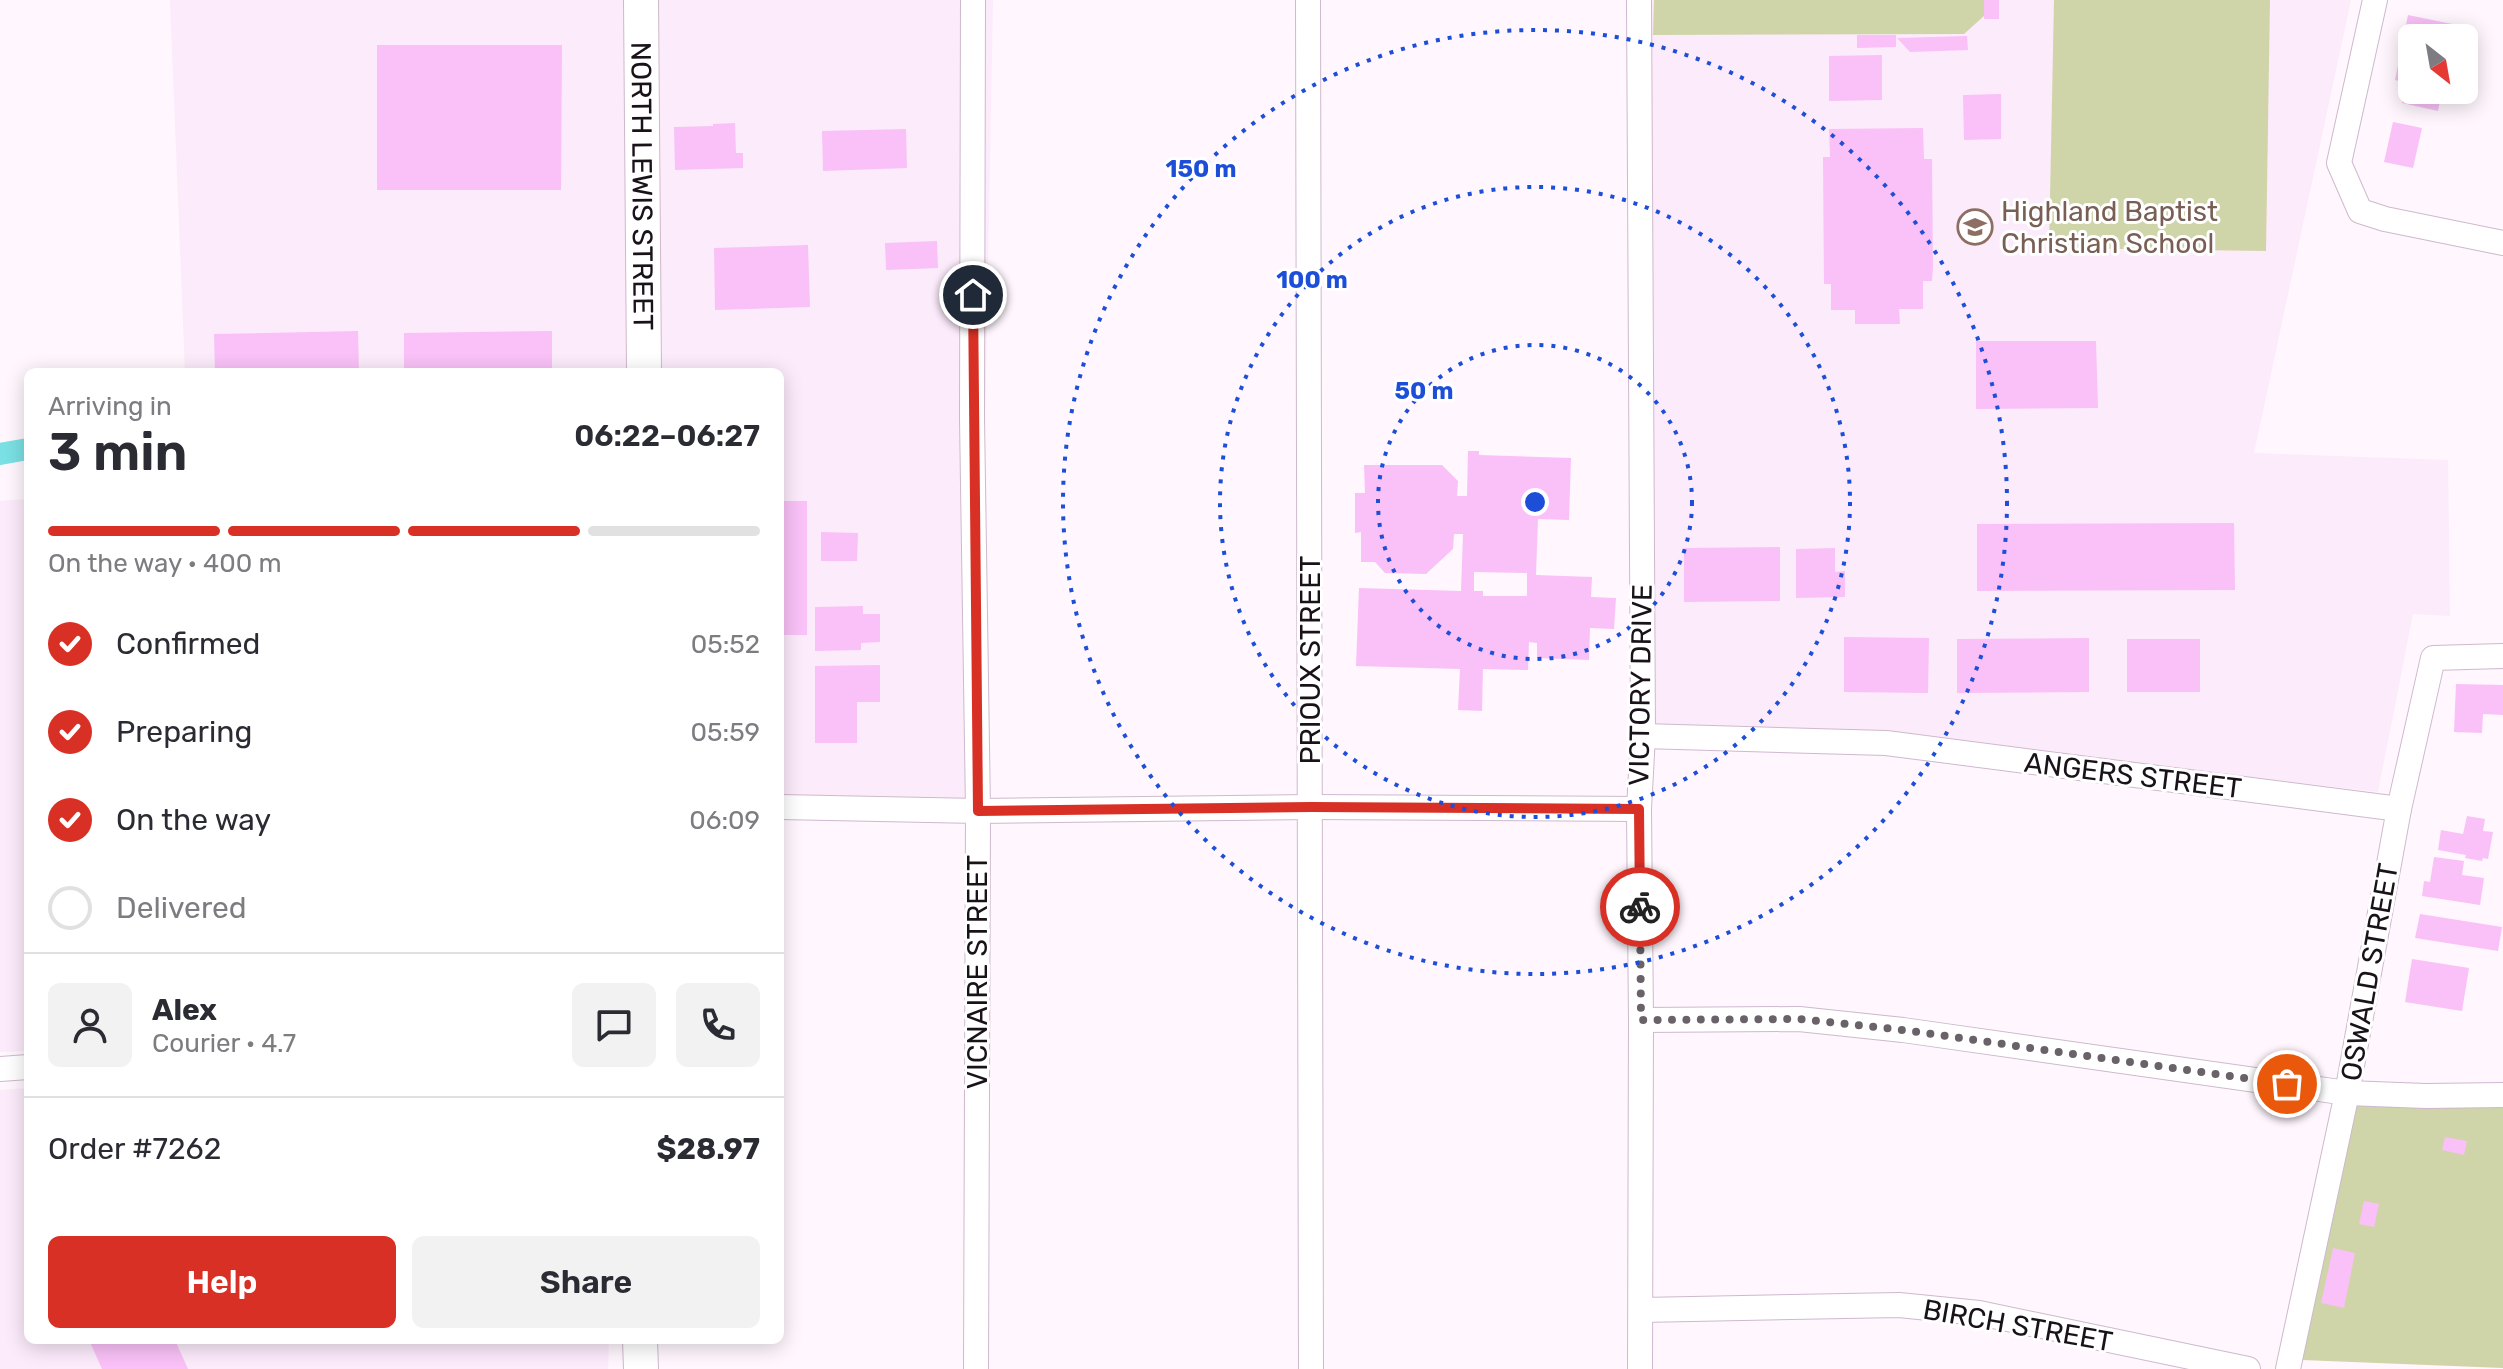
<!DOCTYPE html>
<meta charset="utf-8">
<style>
:root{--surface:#fff;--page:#f2f2f3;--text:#2b2b33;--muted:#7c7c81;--line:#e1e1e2;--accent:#d93025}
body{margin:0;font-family:Rubik,sans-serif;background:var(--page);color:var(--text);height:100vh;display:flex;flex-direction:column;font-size:30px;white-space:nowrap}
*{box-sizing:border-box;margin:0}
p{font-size:26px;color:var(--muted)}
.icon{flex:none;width:44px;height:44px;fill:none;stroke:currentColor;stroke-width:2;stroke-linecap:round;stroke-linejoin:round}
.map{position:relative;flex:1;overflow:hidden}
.sheet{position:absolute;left:24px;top:368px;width:760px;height:976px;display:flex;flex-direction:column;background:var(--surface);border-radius:12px;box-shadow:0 4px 20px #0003}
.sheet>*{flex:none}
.needle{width:52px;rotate:149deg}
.buttons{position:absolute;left:2398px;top:24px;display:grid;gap:16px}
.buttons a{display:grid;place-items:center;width:80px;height:80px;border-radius:12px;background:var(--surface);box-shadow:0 4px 20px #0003;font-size:40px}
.pin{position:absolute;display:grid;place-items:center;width:68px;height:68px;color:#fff;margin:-34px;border:4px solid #fff;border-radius:50%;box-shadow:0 2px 8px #0007}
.courier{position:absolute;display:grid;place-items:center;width:80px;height:80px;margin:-40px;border:6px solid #d93025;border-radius:50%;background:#fff;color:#222;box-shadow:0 2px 10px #0007}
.overview em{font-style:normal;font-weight:600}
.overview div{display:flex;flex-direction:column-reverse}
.overview{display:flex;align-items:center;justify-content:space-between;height:136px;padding:0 24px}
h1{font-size:52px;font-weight:600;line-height:60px}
.bar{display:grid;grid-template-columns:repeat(4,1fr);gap:12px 8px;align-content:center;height:96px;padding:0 24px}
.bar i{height:10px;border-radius:6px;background:var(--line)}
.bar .active{background:var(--accent)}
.bar p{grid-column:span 4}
.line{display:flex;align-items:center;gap:20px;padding:0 24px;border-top:2px solid var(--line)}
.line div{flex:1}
.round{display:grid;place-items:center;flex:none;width:84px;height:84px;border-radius:12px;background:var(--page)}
ol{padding:0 24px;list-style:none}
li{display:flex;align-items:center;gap:24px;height:88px}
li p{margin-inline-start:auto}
li .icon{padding:8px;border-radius:50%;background:var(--accent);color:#fff;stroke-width:4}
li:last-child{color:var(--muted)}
li i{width:44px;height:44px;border:4px solid var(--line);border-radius:50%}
.cta{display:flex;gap:16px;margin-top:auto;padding:16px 24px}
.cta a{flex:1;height:92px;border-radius:12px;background:var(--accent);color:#fff;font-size:32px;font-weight:600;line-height:92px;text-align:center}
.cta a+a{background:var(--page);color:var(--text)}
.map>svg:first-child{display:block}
.built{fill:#fcebfb}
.green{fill:#cfd5a8}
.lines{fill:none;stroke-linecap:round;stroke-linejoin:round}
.canal{stroke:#7ae0e4;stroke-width:22}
.building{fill:#f9c1f7;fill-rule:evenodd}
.minor-casing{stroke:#ceb9cd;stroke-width:26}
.secondary-casing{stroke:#ceb9cd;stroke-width:36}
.minor{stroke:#fff;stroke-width:24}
.secondary{stroke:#fff;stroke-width:34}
.done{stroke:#6a6269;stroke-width:8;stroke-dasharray:0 14.4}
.route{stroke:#d93025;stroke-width:10}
.ring{fill:none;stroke:#1d4ed8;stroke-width:4;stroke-dasharray:4 8}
.labels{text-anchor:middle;stroke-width:6;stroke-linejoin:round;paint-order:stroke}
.street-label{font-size:28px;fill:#191219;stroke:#fff}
.education-label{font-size:28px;fill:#785e54;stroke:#fff;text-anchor:start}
.centre{fill:#1d4ed8;stroke:#fff;stroke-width:4}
.ring-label{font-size:24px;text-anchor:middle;font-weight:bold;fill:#1d4ed8;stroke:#fff;stroke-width:6;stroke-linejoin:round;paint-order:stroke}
</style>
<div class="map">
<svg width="2503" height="1369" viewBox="0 0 2503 1369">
<rect width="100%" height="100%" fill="#fff6fe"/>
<!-- built -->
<g class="built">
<polygon points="170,0 993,0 978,811 780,810 780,372 185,372"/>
<polygon points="1650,0 2351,0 2254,453 2448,460 2450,616 2413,614 2378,792 1961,743 1643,736"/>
<polygon points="28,499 28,1051 0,1052 0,501"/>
<polygon points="28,1088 28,1340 609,1340 608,1369 0,1369 0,1090"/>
</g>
<!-- green -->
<g class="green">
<polygon points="1654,0 1984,0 1984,16 1964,34 1653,35"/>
<polygon points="2054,0 2270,0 2266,251 2049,248"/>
<polygon points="2353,1101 2503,1101 2503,1368 2302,1360"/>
</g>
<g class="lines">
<!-- canal -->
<polyline class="canal" points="0,454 28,449"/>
</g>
<!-- building -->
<g class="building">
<rect x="1984" y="0" width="15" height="19"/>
<polygon points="2408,15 2457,25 2454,38 2412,38 2412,41 2403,39"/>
<polygon points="1857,35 1896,35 1896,47 1857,48"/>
<polygon points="1967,36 1968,50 1910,52 1897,38"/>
<polygon points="377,45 562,45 561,190 377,190"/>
<polygon points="1882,55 1882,100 1829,101 1829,56"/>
<polygon points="2399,60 2412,63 2412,90 2442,90 2438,111 2402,103 2406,83 2395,80"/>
<polygon points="2001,94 2001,139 1964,140 1963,95"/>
<polygon points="2393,122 2422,128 2413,168 2384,162"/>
<polygon points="735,123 736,153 743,153 743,168 675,170 674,127 713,126 713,124"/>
<polygon points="1923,128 1924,159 1932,159 1933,268 1932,281 1923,281 1923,309 1899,309 1900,324 1855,324 1855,310 1831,310 1831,284 1824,284 1823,157 1830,157 1829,129"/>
<polygon points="906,129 907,168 823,171 822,131"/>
<polygon points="937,241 938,268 886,270 885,243"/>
<polygon points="808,245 810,307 715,310 714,248"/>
<polygon points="358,331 359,372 215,372 214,334"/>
<polygon points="552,331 552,372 404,372 404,333"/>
<polygon points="1976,341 2096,341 2098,408 1976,409"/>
<path d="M1468,451H1479V455L1571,458L1569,520L1538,519L1536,575L1592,577L1591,597L1616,598L1614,629L1590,628L1589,660L1537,658V643L1529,642L1528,670L1483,669L1482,711L1458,710L1460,669L1356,666L1359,588L1461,591L1463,534H1454L1453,549L1426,574L1385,573L1375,562H1361V532L1355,533V493H1365L1364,465H1442L1458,481L1457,496H1467ZM1474,572L1527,573V596H1483V591H1474Z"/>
<rect x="780" y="501" width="27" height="134"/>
<polygon points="2234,523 2235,590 1977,591 1977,524"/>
<polygon points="821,532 858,533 857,561 821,561"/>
<polygon points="1780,547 1780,601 1684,602 1684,548"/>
<polygon points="1835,548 1835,572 1845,571 1845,597 1796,598 1796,549"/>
<polygon points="863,606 863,614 880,614 880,642 861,643 861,650 815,651 815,607"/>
<polygon points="1844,637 1929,638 1928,693 1844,692"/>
<polygon points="2089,638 2089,692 1957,693 1957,639"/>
<rect x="2127" y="639" width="73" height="53"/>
<polygon points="880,665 880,702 857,702 857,743 815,743 815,666"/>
<polygon points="2456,684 2503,685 2503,715 2483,714 2482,733 2454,732"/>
<polygon points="2467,816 2485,819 2483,831 2493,832 2488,859 2483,858 2482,861 2465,858 2466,855 2438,850 2441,830 2463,834"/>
<polygon points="2434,857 2464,861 2462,875 2484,878 2480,905 2422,896 2424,881 2430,882"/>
<polygon points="2420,914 2502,927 2498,951 2415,938"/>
<polygon points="2412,959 2469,968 2462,1011 2405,1002"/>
<polygon points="2445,1137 2467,1141 2464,1155 2442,1150"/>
<polygon points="2364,1201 2379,1204 2374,1227 2359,1224"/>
<polygon points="2333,1248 2355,1253 2344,1308 2321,1303"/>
<polygon points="89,1340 175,1340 188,1369 102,1369"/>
</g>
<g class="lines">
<defs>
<g id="minor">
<polyline points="973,0 972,418 978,811 976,1369"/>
<polyline points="1308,0 1311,1369"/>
<polyline points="1639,0 1643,736 1639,809 1641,1020 1640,1369"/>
<polyline points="2375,0 2339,163 2360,211 2385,219 2503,243"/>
<polyline points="1643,736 1886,743 2399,809"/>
<polyline points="780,807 978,811 1311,807 1639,809"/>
<polyline points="1641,1020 1799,1019 1903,1030 2347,1093 2426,1096 2503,1095"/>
<polyline points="0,1069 28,1067"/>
<polyline points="1641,1310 1899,1305 1979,1313 2248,1369"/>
<polyline points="2288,1369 2347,1093 2399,809 2433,658 2503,656"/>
</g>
<g id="secondary">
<path id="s1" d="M641,0L644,372"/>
<polyline points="640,1340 641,1369"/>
</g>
</defs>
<!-- minor casing -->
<use href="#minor" class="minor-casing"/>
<!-- secondary casing -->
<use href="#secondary" class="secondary-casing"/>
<!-- minor -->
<use href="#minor" class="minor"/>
<!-- secondary -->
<use href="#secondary" class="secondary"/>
</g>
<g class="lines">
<!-- done -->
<polyline class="done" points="1640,907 1641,1020 1799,1019 1903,1030 2287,1084"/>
<!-- route -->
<polyline class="route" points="973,295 978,811 1311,807 1639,809 1640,907"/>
</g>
<!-- distance rings -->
<g class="ring">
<circle cx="1535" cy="502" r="157"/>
<circle cx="1535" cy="502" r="315"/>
<circle cx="1535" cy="502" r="472"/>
</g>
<!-- icons -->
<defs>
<symbol id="school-ring" viewBox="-11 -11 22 22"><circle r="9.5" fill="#fff" stroke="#8d6e63" stroke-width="1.5"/><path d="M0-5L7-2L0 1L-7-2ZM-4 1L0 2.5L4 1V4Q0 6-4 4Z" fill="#8d6e63"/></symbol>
</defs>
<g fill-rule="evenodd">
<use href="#school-ring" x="1955" y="207" width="40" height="40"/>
</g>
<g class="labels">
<!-- street labels -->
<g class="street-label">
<text dy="10" stroke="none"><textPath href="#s1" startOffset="186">NORTH LEWIS STREET</textPath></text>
<text transform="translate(1310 660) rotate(-90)" y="10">PRIOUX STREET</text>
<text transform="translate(1640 685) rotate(-89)" y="10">VICTORY DRIVE</text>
<text transform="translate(2133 775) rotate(7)" y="10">ANGERS STREET</text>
<text transform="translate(977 972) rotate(-90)" y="10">VICNAIRE STREET</text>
<text transform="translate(2369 972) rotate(-80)" y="10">OSWALD STREET</text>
<text transform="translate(2018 1325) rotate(10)" y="10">BIRCH STREET</text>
</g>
<!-- education labels -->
<g class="education-label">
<text x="2001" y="221">Highland Baptist<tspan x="2001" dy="32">Christian School</tspan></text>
</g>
</g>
<circle cx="1535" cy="502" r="12" class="centre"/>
<g class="ring-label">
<text x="1201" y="177">150 m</text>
<text x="1312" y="288">100 m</text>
<text x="1424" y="399">50 m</text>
</g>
</svg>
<div class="buttons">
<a><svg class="needle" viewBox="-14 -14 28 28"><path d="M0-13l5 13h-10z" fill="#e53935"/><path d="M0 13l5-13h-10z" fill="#7c7c81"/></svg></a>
</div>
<div class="pin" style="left:2287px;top:1084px;background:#ea580c"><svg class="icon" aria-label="bag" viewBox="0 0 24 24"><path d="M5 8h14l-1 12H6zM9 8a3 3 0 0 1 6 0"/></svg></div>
<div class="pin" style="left:973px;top:295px;background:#1f2937"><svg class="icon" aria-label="home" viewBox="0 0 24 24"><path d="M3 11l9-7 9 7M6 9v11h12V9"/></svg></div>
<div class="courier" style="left:1640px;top:907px"><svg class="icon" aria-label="bike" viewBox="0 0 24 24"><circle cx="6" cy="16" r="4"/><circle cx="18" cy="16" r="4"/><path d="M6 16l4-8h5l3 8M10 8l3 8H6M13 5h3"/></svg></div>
<section class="sheet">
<div class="overview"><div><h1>3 min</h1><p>Arriving in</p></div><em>06:22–06:27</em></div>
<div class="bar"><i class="active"></i><i class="active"></i><i class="active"></i><i></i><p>On the way · 400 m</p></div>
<ol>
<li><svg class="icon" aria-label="check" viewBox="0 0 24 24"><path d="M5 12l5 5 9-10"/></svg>Confirmed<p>05:52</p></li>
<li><svg class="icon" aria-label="check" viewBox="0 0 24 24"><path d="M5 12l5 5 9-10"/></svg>Preparing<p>05:59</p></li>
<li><svg class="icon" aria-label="check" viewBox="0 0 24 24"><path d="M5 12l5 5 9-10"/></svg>On the way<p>06:09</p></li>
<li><i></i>Delivered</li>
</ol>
<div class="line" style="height:144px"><a class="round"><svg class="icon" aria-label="person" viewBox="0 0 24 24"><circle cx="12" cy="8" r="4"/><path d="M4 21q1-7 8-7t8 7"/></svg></a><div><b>Alex</b><p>Courier · 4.7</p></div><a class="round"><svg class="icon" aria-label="chat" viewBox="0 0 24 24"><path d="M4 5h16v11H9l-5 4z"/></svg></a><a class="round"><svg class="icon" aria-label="phone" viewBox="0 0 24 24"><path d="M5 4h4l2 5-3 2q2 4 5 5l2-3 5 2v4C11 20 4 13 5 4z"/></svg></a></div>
<div class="line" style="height:104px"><div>Order #7262</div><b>$28.97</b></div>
<div class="cta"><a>Help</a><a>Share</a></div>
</section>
</div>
